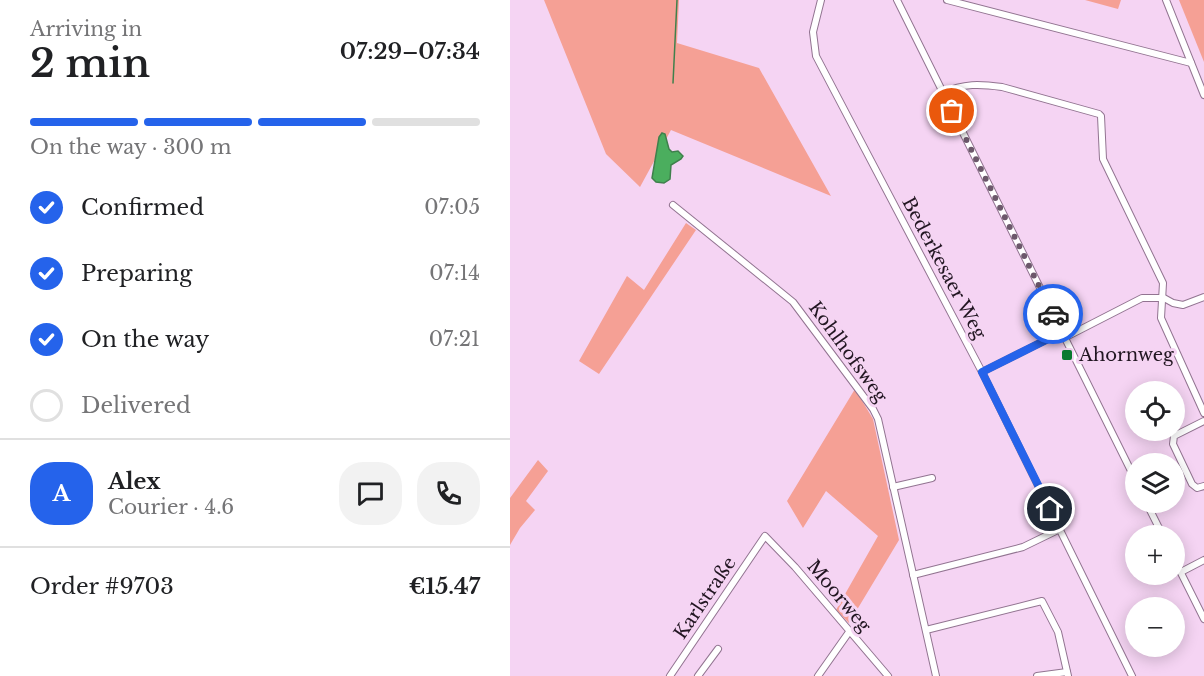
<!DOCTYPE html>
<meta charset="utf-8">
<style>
:root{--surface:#fff;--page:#f2f2f2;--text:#202124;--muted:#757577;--line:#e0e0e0;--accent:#2563eb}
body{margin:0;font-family:"Libre Baskerville",serif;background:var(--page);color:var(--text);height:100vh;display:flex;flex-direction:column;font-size:22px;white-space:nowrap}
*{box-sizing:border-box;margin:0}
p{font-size:20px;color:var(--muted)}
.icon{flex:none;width:33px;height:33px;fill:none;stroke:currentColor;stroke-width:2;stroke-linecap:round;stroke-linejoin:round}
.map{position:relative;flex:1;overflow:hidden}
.panel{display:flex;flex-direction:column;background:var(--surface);width:510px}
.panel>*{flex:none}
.controls{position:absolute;left:615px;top:381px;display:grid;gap:12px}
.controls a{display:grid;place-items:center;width:60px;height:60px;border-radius:50%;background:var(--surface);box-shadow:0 3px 15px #0003;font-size:30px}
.pin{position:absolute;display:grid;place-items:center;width:51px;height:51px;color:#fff;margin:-26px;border:3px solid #fff;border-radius:50%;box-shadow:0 2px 6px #0007}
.courier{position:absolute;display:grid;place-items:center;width:60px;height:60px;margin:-30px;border:4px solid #2563eb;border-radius:50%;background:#fff;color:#222;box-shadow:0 2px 8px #0007}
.head em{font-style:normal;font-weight:600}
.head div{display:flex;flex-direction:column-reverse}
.head{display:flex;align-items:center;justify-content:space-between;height:102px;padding:0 30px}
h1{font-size:39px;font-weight:600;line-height:45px}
.bar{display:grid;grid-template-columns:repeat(4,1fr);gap:9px 6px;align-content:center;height:72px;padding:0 30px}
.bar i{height:8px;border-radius:4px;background:var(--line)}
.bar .active{background:var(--accent)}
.bar p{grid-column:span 4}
.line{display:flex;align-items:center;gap:15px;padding:0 30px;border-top:2px solid var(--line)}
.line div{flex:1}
.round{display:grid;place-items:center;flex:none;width:63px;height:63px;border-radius:24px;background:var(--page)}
ol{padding:0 30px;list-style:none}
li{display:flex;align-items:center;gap:18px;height:66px}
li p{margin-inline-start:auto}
li .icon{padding:6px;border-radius:50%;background:var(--accent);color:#fff;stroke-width:4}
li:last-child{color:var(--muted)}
li i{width:33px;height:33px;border:3px solid var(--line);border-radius:50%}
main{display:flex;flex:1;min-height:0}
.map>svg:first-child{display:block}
.green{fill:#f5a095}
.water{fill:#4bae5e;stroke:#3f804c;stroke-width:1.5}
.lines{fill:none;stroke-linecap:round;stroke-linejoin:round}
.stream{stroke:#3f804c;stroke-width:1.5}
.street-casing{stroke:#927491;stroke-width:8}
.street{stroke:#fff;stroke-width:6}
.done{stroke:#6c586b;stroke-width:6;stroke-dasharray:0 10.8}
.route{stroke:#2563eb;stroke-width:8}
.poi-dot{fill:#097a2f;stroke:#f5d4f3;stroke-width:2}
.labels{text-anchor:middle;stroke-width:6;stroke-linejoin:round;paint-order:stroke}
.street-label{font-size:18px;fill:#221622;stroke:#f5d4f3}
.poi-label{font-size:18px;fill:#221622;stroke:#f5d4f3;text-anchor:start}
</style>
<main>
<section class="panel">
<div class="head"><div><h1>2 min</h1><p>Arriving in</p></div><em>07:29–07:34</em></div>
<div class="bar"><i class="active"></i><i class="active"></i><i class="active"></i><i></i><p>On the way · 300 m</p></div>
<ol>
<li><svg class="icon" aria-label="check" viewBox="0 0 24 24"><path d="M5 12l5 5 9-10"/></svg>Confirmed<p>07:05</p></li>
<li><svg class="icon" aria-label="check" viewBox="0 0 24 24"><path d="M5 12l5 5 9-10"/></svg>Preparing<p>07:14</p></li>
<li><svg class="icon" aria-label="check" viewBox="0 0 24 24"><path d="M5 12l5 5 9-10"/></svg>On the way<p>07:21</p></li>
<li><i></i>Delivered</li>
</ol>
<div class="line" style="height:108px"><b class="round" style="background:var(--accent);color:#fff">A</b><div><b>Alex</b><p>Courier · 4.6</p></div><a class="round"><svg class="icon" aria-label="chat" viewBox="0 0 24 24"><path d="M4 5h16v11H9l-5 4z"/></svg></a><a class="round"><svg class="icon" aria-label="phone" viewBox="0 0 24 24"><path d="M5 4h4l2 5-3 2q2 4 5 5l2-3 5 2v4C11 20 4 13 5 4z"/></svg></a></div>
<div class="line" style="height:78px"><div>Order #9703</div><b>€15.47</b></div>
</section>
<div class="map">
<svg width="694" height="676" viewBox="0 0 694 676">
<rect width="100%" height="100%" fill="#f5d4f3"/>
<!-- green -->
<g class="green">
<polygon points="34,0 169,0 167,43 249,68 321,196 161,130 130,187 96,154"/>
<polygon points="575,0 611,0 608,9"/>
<polygon points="669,0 694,0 694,62"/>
<polygon points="176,223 186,230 89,374 69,361 117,276 134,290"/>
<polygon points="345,389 363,419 389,540 339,623 326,610 368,536 316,491 293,528 277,501"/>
<polygon points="28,460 38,471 16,501 25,510 10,528 0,545 0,498"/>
</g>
<!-- water -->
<polygon class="water" points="152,133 155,134 159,149 162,152 168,151 173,156 171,159 161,165 160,179 154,183 146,182 142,178 149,137"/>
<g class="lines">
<!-- stream -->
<polyline class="stream" points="163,83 167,0"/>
<defs>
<g id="street">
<polyline points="311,0 303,32 306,56 472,372 622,676"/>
<polyline points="387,0 626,481"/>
<polyline points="437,0 681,63"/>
<polyline points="656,0 694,95"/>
<path d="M433,93C454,83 470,84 492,87L589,114L591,116L593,159L653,283L651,318L694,413"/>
<polyline points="163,205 283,302 363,409 368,419 426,676"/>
<polyline points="554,338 632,298 654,298 663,303 673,305 694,297"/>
<polyline points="472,372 552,332"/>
<polyline points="694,421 664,436 663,444 682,484 687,488 694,486"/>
<polyline points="383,487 422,478"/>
<polyline points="636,502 653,536"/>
<polyline points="664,559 694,619"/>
<polyline points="671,572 694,560"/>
<polyline points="403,575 513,547 550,529"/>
<polyline points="416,630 532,601 548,632 558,676"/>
<polyline points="160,676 255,536 285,567 378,676"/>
<polyline points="188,676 208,649"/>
<polyline points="308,676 339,632"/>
<polyline points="527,676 557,672"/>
</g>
</defs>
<!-- street casing -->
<use href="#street" class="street-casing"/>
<!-- street -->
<use href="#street" class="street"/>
</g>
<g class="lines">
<!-- done -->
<polyline class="done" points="442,111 543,314"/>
<!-- route -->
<polyline class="route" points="540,509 472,372 552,332 543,314"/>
</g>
<!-- markers -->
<rect class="poi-dot" x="551" y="349" width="12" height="12" rx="3"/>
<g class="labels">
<!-- street labels -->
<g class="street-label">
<text transform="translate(434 268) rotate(62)" y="6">Bederkesaer Weg</text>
<text transform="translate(338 352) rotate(54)" y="6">Kohlhofsweg</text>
<text transform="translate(329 596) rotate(50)" y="6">Moorweg</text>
<text transform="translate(195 598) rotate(-56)" y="6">Karlstraße</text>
</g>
<!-- poi labels -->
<g class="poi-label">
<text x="569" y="361">Ahornweg</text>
</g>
</g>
</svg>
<div class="controls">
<a><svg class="icon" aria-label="locate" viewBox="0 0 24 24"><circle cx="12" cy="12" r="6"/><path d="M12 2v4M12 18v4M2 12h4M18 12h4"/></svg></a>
<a><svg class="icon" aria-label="layers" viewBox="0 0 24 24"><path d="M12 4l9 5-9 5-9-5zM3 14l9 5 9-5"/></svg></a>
<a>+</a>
<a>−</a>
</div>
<div class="pin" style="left:442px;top:111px;background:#ea580c"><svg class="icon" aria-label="bag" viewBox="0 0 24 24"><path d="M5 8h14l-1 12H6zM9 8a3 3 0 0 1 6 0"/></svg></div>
<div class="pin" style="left:540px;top:509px;background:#1f2937"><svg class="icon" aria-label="home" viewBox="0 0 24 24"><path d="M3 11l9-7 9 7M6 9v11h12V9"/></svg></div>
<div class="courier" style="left:543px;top:314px"><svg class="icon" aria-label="car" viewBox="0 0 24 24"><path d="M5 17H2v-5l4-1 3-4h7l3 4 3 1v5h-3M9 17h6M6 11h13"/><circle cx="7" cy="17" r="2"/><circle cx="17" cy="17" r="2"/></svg></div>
</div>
</main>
